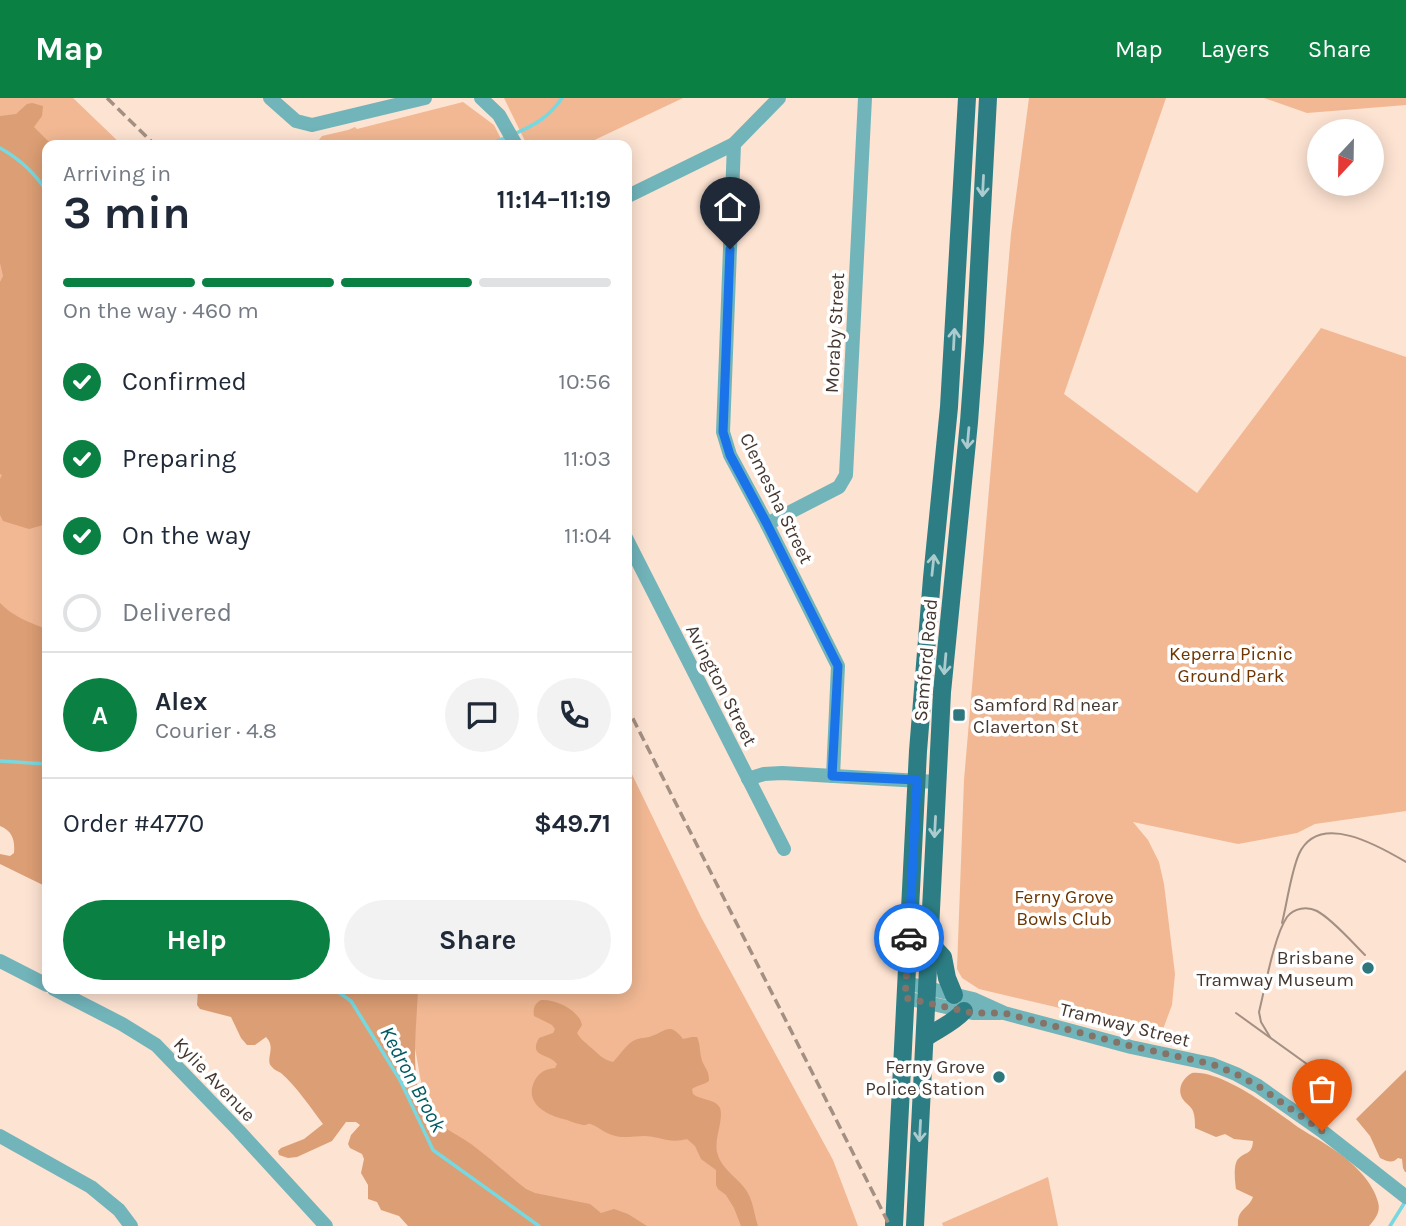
<!DOCTYPE html>
<meta charset="utf-8">
<style>
:root{--surface:#fff;--page:#f2f2f3;--text:#1f2937;--muted:#747a83;--line:#e0e1e3;--accent:#0b8043}
body{margin:0;font-family:Karla,sans-serif;background:var(--page);color:var(--text);height:100vh;display:flex;flex-direction:column;font-size:26px;white-space:nowrap}
*{box-sizing:border-box;margin:0}
p{font-size:23px;color:var(--muted)}
.icon{flex:none;width:38px;height:38px;fill:none;stroke:currentColor;stroke-width:2;stroke-linecap:round;stroke-linejoin:round}
.map{position:relative;flex:1;overflow:hidden}
.details{position:absolute;left:42px;top:42px;width:590px;height:854px;display:flex;flex-direction:column;background:var(--surface);border-radius:14px;box-shadow:0 4px 18px #0003}
.details>*{flex:none}
.needle{width:46px;rotate:202deg}
.fabs{position:absolute;left:1307px;top:21px;display:grid;gap:14px}
.fabs a{display:grid;place-items:center;width:77px;height:77px;border-radius:50%;background:var(--surface);box-shadow:0 4px 18px #0003;font-size:35px}
.pin{position:absolute;display:grid;place-items:center;width:60px;height:60px;color:#fff;margin:-72px -30px;border-radius:50% 50% 50% 0;rotate:-45deg;box-shadow:0 0 7px #0007}
.pin .icon{rotate:45deg}
.courier{position:absolute;display:grid;place-items:center;width:70px;height:70px;margin:-35px;border:5px solid #1a73e8;border-radius:50%;background:#fff;color:#222;box-shadow:0 2px 9px #0007}
.overview em{font-style:normal;font-weight:700}
.overview div{display:flex;flex-direction:column-reverse}
.overview{display:flex;align-items:center;justify-content:space-between;height:119px;padding:0 21px}
h1{font-size:46px;font-weight:700;line-height:52px}
.bar{display:grid;grid-template-columns:repeat(4,1fr);gap:10px 7px;align-content:center;height:84px;padding:0 21px}
.bar i{height:9px;border-radius:5px;background:var(--line)}
.bar .current{background:var(--accent)}
.bar p{grid-column:span 4}
.line{display:flex;align-items:center;gap:18px;padding:0 21px;border-top:2px solid var(--line)}
.line div{flex:1}
.round{display:grid;place-items:center;flex:none;width:74px;height:74px;border-radius:37px;background:var(--page)}
ol{padding:0 21px;list-style:none}
li{display:flex;align-items:center;gap:21px;height:77px}
li p{margin-inline-start:auto}
li .icon{padding:7px;border-radius:50%;background:var(--accent);color:#fff;stroke-width:4}
li:last-child{color:var(--muted)}
li i{width:38px;height:38px;border:4px solid var(--line);border-radius:50%}
.button{display:flex;gap:14px;margin-top:auto;padding:14px 21px}
.button a{flex:1;height:80px;border-radius:42px;background:var(--accent);color:#fff;font-size:28px;font-weight:700;line-height:80px;text-align:center}
.button a+a{background:var(--page);color:var(--text)}
header{display:flex;align-items:center;gap:42px;box-sizing:border-box;height:98px;padding:0 35px;background:var(--accent);color:#fff}
header strong{font-size:33px}
nav{display:flex;gap:38px;margin-inline-start:auto;font-size:24px}
.map>svg:first-child{display:block}
.green{fill:#f1b893}
.forest{fill:#dc9e74}
.lines{fill:none;stroke-linecap:round;stroke-linejoin:round}
.stream{stroke:#77d8e0;stroke-width:3.5}
.minor{stroke:#71b4ba;stroke-width:14}
.major{stroke:#2c7e84;stroke-width:18}
.tram{stroke:#a49083;stroke-width:2}
.rail{stroke:#a49083;stroke-width:3.5;stroke-dasharray:10 5;stroke-linecap:butt}
.oneway{stroke:#abcbce}
.done{stroke:#857368;stroke-width:7;stroke-dasharray:0 12.6}
.route{stroke:#1a73e8;stroke-width:9}
.poi-dot{fill:#2e777d;stroke:#fff;stroke-width:2.5}
.labels{text-anchor:middle;stroke-width:7;stroke-linejoin:round;paint-order:stroke}
.street-label{font-size:19px;fill:#44372f;stroke:#fff}
.park-label{font-size:19px;fill:#6e3601;stroke:#fff}
.poi-label{font-size:19px;fill:#44372f;stroke:#fff;text-anchor:end}
.water-label{font-size:21px;font-style:italic;fill:#005b61;stroke:#fff}
</style>
<header>
<strong>Map</strong>
<nav><a>Map</a><a>Layers</a><a>Share</a></nav>
</header>
<div class="map">
<svg width="1406" height="1128" viewBox="0 0 1406 1128">
<rect width="100%" height="100%" fill="#fde3d2"/>
<!-- green -->
<g class="green">
<polygon points="0,0 73,0 122,47 47,47 47,633 0,604"/>
<polygon points="504,0 683,0 584,47 531,47 525,43"/>
<polygon points="1029,0 1166,0 1064,296 1197,395 1321,230 1406,259 1406,713 1315,726 1297,735 1238,746 1133,724 1148,742 1159,764 1164,786 1175,876 1172,907 1162,934 979,891 962,880 957,871 964,682 1011,136"/>
<polygon points="1264,0 1406,0 1406,7 1307,15"/>
<polygon points="463,4 494,27 504,47 315,47 322,38 348,32 355,29 357,31"/>
<polygon points="627,666 701,819 833,1062 858,1128 593,1128 515,1099 433,1026 423,995 408,911 408,891 626,891"/>
<polygon points="1048,1079 1058,1128 943,1128 942,1125"/>
</g>
<!-- forest -->
<g class="forest">
<polygon points="32,5 43,8 42,18 34,29 52,47 47,47 47,426 29,431 3,423 0,417 0,381 2,377 0,376 0,184 3,178 0,165 0,18 16,16 27,6"/>
<path d="M0,505C12,518 30,525 47,531V789L0,766V756L10,758L14,755C15,743 13,733 0,728Z"/>
<path d="M198,891H418C417,924 410,973 422,1004C430,1025 454,1034 471,1046C490,1060 507,1076 526,1091L535,1095L590,1106L601,1115L614,1111L628,1116L647,1128H408L399,1118L381,1112L377,1104L368,1101V1087L361,1075L364,1061L362,1056L350,1050L348,1046L351,1037L360,1027L356,1024H346L332,1043L297,1059L288,1060L279,1057L278,1053L281,1050L304,1041L323,1026C310,1009 297,989 281,975C278,973 274,972 272,969C264,962 277,950 266,939L255,947H247L241,940L231,919L200,911L197,907Z"/>
<path d="M541,902C556,901 579,912 582,927L577,935C581,942 584,943 589,948C598,955 601,961 613,964C620,957 625,948 633,943C638,940 644,940 649,939C666,934 669,923 683,941L692,939H697C701,947 699,956 703,965C707,973 709,974 709,983C704,987 697,987 692,991L693,996C700,1002 716,1001 720,1010C724,1021 714,1041 717,1054C721,1071 737,1079 746,1092C753,1102 754,1116 758,1128H741L734,1110L726,1097L718,1091L716,1087V1072L701,1061L695,1048L687,1041C669,1046 659,1038 644,1038C633,1038 624,1041 612,1037C605,1035 600,1030 593,1027C587,1024 589,1027 583,1027C578,1026 572,1024 567,1022C549,1018 524,1007 534,984C539,974 545,971 555,970L557,966C549,955 528,960 539,940L553,935L555,931L552,927L534,918C533,911 534,906 541,902Z"/>
<path d="M1406,972V1074H1405L1403,1070L1402,1061L1398,1060C1392,1066 1387,1063 1380,1060L1370,1038L1356,1021Z"/>
<path d="M1192,975C1223,972 1275,1013 1301,1031C1322,1044 1346,1057 1362,1076C1369,1084 1375,1093 1378,1104C1381,1114 1375,1121 1369,1128H1238C1237,1110 1248,1112 1253,1099L1236,1091C1235,1084 1233,1067 1238,1061C1246,1053 1252,1057 1253,1043L1234,1041L1225,1036L1216,1039L1195,1030C1195,1025 1195,1018 1193,1013C1191,1008 1185,1005 1182,1000C1177,990 1183,980 1192,975Z"/>
</g>
<g class="lines">
<!-- stream -->
<g class="stream">
<path d="M514,36C535,27 549,19 562,0"/>
<polyline points="487,47 507,39"/>
<path d="M0,50C20,61 35,75 47,94"/>
<polyline points="0,663 47,666"/>
<polyline points="334,891 351,903 400,982 433,1052 539,1128"/>
<polyline points="1390,1128 1405,1104"/>
</g>
<!-- minor -->
<g class="minor">
<polyline points="270,0 296,23 312,27 425,0"/>
<polyline points="481,0 499,17 516,47"/>
<polyline points="734,46 723,334 730,357 767,426 838,568 833,678"/>
<polyline points="626,99 734,46 779,0"/>
<polyline points="767,426 839,389 846,377 865,0"/>
<polyline points="626,440 784,751"/>
<polyline points="748,681 764,676 782,675 937,684"/>
<polyline points="0,863 47,887"/>
<polyline points="906,885 973,901 1004,915 1072,933 1131,949 1211,966 1236,976 1258,988 1322,1033 1406,1099"/>
<polyline points="54,891 122,926 156,947 239,1033 326,1128"/>
<polyline points="906,900 973,915 1000,915"/>
<polyline points="0,1038 91,1089 119,1112 131,1128"/>
</g>
<!-- major -->
<g class="major">
<polyline points="930,845 943,859 947,880 954,897"/>
<path d="M925,940C938,931 952,926 964,913"/>
<polyline points="894,1128 918,653 932,480 949,309 967,0"/>
<polyline points="915,1128 942,594 969,324 975,243 988,0"/>
</g>
<!-- tram -->
<g class="tram">
<path d="M1282,825C1287,805 1291,774 1299,756C1319,713 1379,748 1406,764"/>
<polyline points="1236,915 1350,997"/>
<path d="M1270,939L1261,924L1259,914C1265,890 1274,838 1287,819C1294,810 1307,808 1317,813C1332,821 1352,844 1365,857"/>
</g>
<!-- rail -->
<g class="rail">
<polyline points="107,0 155,47"/>
<polyline points="626,607 890,1128"/>
</g>
</g>
<!-- one-way arrows -->
<defs><path id="oneway-shaft" d="M-6 0H5M1.5-3L5.5 0L1.5 3" fill="none" stroke-width="1.6" stroke-linecap="round" stroke-linejoin="round" transform="scale(1.75)"/></defs>
<g class="oneway">
<use href="#oneway-shaft" transform="translate(983 88) rotate(93)"/>
<use href="#oneway-shaft" transform="translate(954 241) rotate(-87)"/>
<use href="#oneway-shaft" transform="translate(968 340) rotate(95)"/>
<use href="#oneway-shaft" transform="translate(933 467) rotate(-84)"/>
<use href="#oneway-shaft" transform="translate(945 566) rotate(95)"/>
<use href="#oneway-shaft" transform="translate(935 729) rotate(93)"/>
<use href="#oneway-shaft" transform="translate(920 1033) rotate(93)"/>
</g>
<g class="lines">
<!-- done -->
<polyline class="done" points="909,840 905,900 973,915 1004,915 1131,948 1212,966 1236,976 1258,988 1322,1033"/>
<!-- route -->
<polyline class="route" points="730,151 723,334 730,357 767,426 838,568 832,678 917,682 909,840"/>
</g>
<!-- markers -->
<g class="poi-dot">
<rect x="952" y="610" width="14" height="14" rx="3.5"/>
<circle cx="1368" cy="870" r="7"/>
<circle cx="999" cy="979" r="7"/>
</g>
<g class="labels">
<!-- street labels -->
<g class="street-label">
<text transform="translate(834 235) rotate(-87)" y="7">Moraby Street</text>
<text transform="translate(777 400) rotate(64)" y="7">Clemesha Street</text>
<text transform="translate(925 562) rotate(-85)" y="7">Samford Road</text>
<text transform="translate(722 587) rotate(63)" y="7">Avington Street</text>
<text transform="translate(1125 926) rotate(14)" y="7">Tramway Street</text>
<text transform="translate(215 981) rotate(46)" y="7">Kylie Avenue</text>
</g>
<!-- park labels -->
<g class="park-label">
<text x="1231" y="562">Keperra Picnic<tspan x="1231" dy="22">Ground Park</tspan></text>
<text x="1064" y="805">Ferny Grove<tspan x="1064" dy="22">Bowls Club</tspan></text>
</g>
<!-- poi labels -->
<g class="poi-label">
<text x="973" y="613" text-anchor="start">Samford Rd near<tspan x="973" dy="22">Claverton St</tspan></text>
<text x="1354" y="866">Brisbane<tspan x="1354" dy="22">Tramway Museum</tspan></text>
<text x="985" y="975">Ferny Grove<tspan x="985" dy="22">Police Station</tspan></text>
</g>
<!-- water labels -->
<g class="water-label">
<text transform="translate(413 981) rotate(62)" y="7">Kedron Brook</text>
</g>
</g>
</svg>
<div class="fabs">
<a><svg class="needle" viewBox="-14 -14 28 28"><path d="M0-13l5 13h-10z" fill="#e53935"/><path d="M0 13l5-13h-10z" fill="#747a83"/></svg></a>
</div>
<div class="pin" style="left:1322px;top:1033px;background:#ea580c"><svg class="icon" aria-label="bag" viewBox="0 0 24 24"><path d="M5 8h14l-1 12H6zM9 8a3 3 0 0 1 6 0"/></svg></div>
<div class="pin" style="left:730px;top:151px;background:#1f2937"><svg class="icon" aria-label="home" viewBox="0 0 24 24"><path d="M3 11l9-7 9 7M6 9v11h12V9"/></svg></div>
<div class="courier" style="left:909px;top:840px"><svg class="icon" aria-label="car" viewBox="0 0 24 24"><path d="M5 17H2v-5l4-1 3-4h7l3 4 3 1v5h-3M9 17h6M6 11h13"/><circle cx="7" cy="17" r="2"/><circle cx="17" cy="17" r="2"/></svg></div>
<section class="details">
<div class="overview"><div><h1>3 min</h1><p>Arriving in</p></div><em>11:14–11:19</em></div>
<div class="bar"><i class="current"></i><i class="current"></i><i class="current"></i><i></i><p>On the way · 460 m</p></div>
<ol>
<li><svg class="icon" aria-label="check" viewBox="0 0 24 24"><path d="M5 12l5 5 9-10"/></svg>Confirmed<p>10:56</p></li>
<li><svg class="icon" aria-label="check" viewBox="0 0 24 24"><path d="M5 12l5 5 9-10"/></svg>Preparing<p>11:03</p></li>
<li><svg class="icon" aria-label="check" viewBox="0 0 24 24"><path d="M5 12l5 5 9-10"/></svg>On the way<p>11:04</p></li>
<li><i></i>Delivered</li>
</ol>
<div class="line" style="height:126px"><b class="round" style="background:var(--accent);color:#fff">A</b><div><b>Alex</b><p>Courier · 4.8</p></div><a class="round"><svg class="icon" aria-label="chat" viewBox="0 0 24 24"><path d="M4 5h16v11H9l-5 4z"/></svg></a><a class="round"><svg class="icon" aria-label="phone" viewBox="0 0 24 24"><path d="M5 4h4l2 5-3 2q2 4 5 5l2-3 5 2v4C11 20 4 13 5 4z"/></svg></a></div>
<div class="line" style="height:91px"><div>Order #4770</div><b>$49.71</b></div>
<div class="button"><a>Help</a><a>Share</a></div>
</section>
</div>
